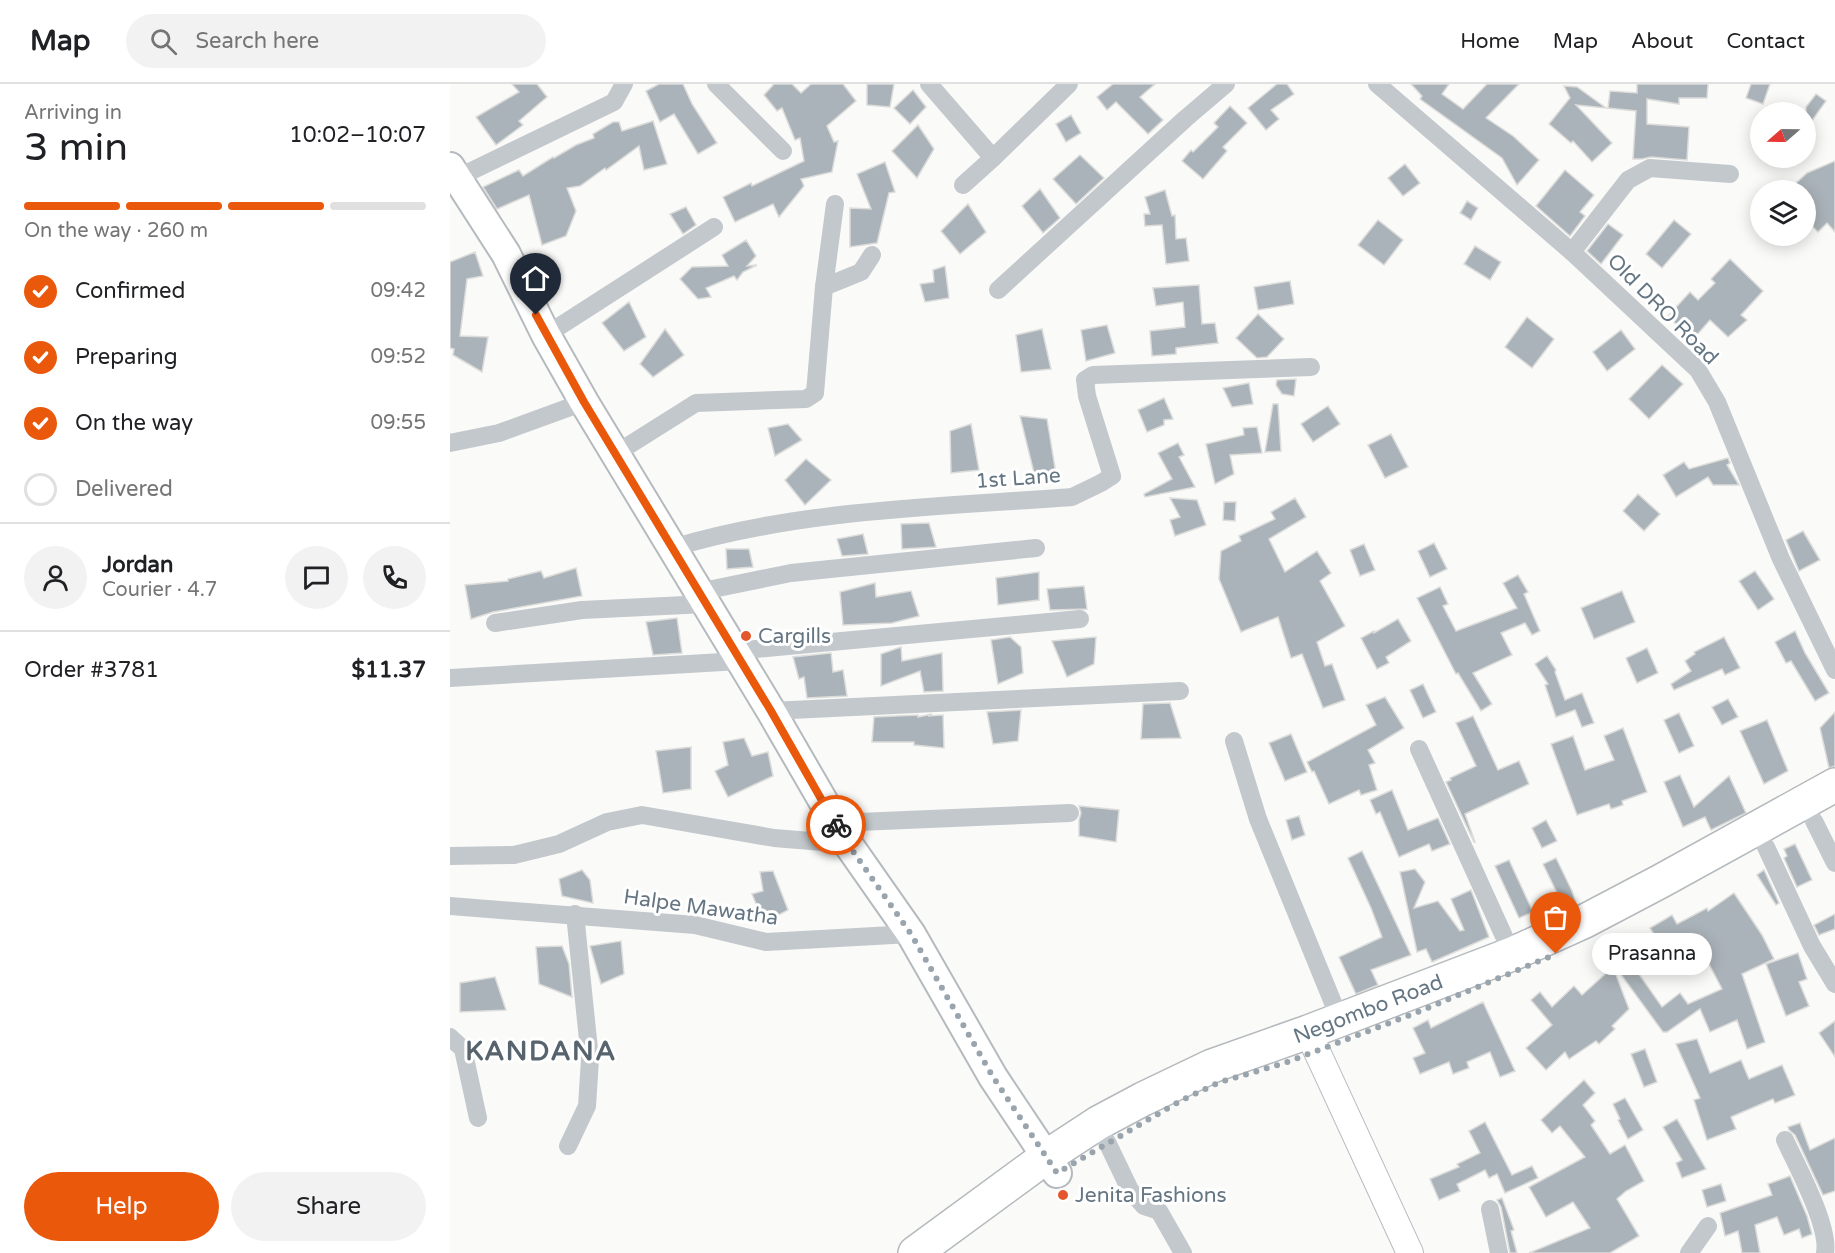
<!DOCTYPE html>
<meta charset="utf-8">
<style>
:root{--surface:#fff;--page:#f2f2f2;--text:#202124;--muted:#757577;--line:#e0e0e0;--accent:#ea580c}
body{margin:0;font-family:"Varela Round",sans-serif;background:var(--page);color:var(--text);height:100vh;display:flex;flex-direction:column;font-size:22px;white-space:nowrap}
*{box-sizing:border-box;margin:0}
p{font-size:20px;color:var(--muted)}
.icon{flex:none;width:33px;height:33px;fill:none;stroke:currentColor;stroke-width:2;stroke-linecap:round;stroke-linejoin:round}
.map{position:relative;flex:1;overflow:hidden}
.details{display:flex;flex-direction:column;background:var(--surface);width:450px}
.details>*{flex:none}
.needle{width:39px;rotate:250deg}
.controls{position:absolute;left:1300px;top:18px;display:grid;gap:12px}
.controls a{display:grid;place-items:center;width:66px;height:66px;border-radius:50%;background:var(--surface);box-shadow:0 3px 15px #0003;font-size:30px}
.pin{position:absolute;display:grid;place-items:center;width:51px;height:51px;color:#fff;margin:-62px -26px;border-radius:50% 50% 50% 0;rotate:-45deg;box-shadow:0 0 6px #0007}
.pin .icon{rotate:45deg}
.courier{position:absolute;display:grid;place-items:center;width:60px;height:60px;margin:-30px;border:4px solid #ea580c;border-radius:50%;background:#fff;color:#222;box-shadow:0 2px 8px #0007}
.bubble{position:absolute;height:42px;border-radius:21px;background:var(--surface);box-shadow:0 3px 15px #0003;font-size:20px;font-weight:600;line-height:42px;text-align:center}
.head em{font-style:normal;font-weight:600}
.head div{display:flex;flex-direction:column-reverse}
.head{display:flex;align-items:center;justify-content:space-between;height:102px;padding:0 24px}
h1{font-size:39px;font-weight:600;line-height:45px}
.bar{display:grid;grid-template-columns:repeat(4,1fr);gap:9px 6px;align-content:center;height:72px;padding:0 24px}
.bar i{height:8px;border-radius:4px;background:var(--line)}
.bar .current{background:var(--accent)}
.bar p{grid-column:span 4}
.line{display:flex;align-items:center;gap:15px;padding:0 24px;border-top:2px solid var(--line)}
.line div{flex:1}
.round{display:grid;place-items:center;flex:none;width:63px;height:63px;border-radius:32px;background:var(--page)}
ol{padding:0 24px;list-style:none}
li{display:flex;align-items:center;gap:18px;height:66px}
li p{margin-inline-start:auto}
li .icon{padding:6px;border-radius:50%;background:var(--accent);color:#fff;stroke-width:4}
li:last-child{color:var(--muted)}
li i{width:33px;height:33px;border:3px solid var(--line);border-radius:50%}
.action{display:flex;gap:12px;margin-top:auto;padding:12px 24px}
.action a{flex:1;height:69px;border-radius:36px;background:var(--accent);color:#fff;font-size:24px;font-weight:600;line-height:69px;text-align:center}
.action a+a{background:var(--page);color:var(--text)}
header{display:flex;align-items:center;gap:36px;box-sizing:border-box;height:84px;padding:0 30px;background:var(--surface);border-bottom:2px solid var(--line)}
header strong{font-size:28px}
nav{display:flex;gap:33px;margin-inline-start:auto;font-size:21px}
.search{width:420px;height:54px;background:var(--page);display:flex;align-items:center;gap:15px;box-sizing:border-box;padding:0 21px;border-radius:33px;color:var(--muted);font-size:22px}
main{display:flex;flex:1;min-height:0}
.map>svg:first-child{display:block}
.building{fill:#aab3b9;stroke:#dcdcda;stroke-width:1.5}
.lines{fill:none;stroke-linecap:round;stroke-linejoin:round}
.secondary-casing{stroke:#b3babf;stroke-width:28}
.primary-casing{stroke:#b5babe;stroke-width:32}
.highway-casing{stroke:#b4b9bd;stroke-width:36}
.street{stroke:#c3c8cc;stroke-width:18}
.secondary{stroke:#fff;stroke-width:26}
.primary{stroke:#fff;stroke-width:28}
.highway{stroke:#fff;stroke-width:33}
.done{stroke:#99a4ac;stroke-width:6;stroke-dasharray:0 10.8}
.route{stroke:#ea580c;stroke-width:8}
.poi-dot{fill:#e4572e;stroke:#fff;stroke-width:2}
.labels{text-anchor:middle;stroke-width:6;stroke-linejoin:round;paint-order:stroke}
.street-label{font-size:21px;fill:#657683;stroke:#fff}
.poi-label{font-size:21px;fill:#657683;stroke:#fff;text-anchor:start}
.district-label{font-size:27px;font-weight:bold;letter-spacing:1.5px;fill:#57646e;stroke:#fff}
</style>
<header>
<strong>Map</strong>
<div class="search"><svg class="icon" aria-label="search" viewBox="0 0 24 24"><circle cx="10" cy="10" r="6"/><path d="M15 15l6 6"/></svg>Search here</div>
<nav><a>Home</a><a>Map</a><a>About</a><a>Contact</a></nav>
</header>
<main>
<section class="details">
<div class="head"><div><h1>3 min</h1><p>Arriving in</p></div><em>10:02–10:07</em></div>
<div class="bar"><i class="current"></i><i class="current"></i><i class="current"></i><i></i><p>On the way · 260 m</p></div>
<ol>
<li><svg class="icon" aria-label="check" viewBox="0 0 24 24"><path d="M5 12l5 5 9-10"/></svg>Confirmed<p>09:42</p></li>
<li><svg class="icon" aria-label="check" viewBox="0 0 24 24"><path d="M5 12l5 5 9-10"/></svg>Preparing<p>09:52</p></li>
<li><svg class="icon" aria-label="check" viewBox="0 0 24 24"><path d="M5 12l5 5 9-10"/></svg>On the way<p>09:55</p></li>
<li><i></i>Delivered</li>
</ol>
<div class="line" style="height:108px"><a class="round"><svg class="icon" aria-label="person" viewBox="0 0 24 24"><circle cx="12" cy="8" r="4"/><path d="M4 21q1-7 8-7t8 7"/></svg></a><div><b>Jordan</b><p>Courier · 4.7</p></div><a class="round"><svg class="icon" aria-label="chat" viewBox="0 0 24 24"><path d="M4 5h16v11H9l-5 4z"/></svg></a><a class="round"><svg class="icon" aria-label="phone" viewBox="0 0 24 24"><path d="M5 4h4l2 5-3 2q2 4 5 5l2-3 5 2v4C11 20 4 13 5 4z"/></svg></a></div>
<div class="line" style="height:78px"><div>Order #3781</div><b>$11.37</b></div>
<div class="action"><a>Help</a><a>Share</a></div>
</section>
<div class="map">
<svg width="1385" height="1169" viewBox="0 0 1385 1169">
<rect width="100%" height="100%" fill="#fafaf8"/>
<!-- building -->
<g class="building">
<polygon points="62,0 87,0 97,13 69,37 73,41 46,61 26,33 69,8"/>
<polygon points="209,0 233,0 242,20 267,59 248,70 224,30 210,38 196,7"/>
<polygon points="324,0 342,0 351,9 361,0 393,0 406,17 377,42 384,58 388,57 382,88 351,95 354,102 329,133 323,120 285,138 273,113 301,99 302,102 354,77 350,54 345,56 332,24 327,27 314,11"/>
<polygon points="417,0 444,0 440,23 417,21"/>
<polygon points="663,0 705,0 690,13 713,36 698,50 666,18 657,26 647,13"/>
<polygon points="827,0 837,0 844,10 821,26 829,35 816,46 798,24"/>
<polygon points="961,0 999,0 992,10 1013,25 1037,0 1069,0 1036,34 1063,52 1089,76 1067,101 1052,74 970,15 972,12"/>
<polygon points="1187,0 1258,0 1257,14 1229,14 1229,20 1197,15 1197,40 1239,43 1237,76 1201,73 1192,75 1183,75 1186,27 1158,24 1160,7 1187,9"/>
<polygon points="1301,0 1320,0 1313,20 1296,14"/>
<polygon points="1114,2 1127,3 1156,24 1126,21 1162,59 1142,78 1123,57 1121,59 1099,40 1120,14"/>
<polygon points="463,6 476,23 460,40 444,24"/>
<polygon points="1366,10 1376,17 1356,45 1356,23"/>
<polygon points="780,22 797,39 773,63 777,67 753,95 732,77 741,66 743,68 768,43 764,39"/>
<polygon points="621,31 631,49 616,58 606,40"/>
<polygon points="203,37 217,80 194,86 189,62 156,86 155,84 130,102 117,104 126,127 116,152 92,161 79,111 47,125 33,103 69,86 73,92 103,73 104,74 126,61 144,54 143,50 163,38 169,38 172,47"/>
<polygon points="468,41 484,65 467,94 442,67"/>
<polygon points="630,71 654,94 626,120 603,95"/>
<polygon points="1385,77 1385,148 1377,139 1368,148 1356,136 1356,106 1349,106 1344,101 1357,89"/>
<polygon points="435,78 445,108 439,109 427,159 400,163 400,124 421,125 407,90"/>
<polygon points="955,80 970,99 953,112 938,94"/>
<polygon points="1115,86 1144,111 1130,128 1135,132 1120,152 1086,122"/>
<polygon points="590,105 610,134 593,149 572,122"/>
<polygon points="715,106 722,132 725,131 726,155 736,154 739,177 716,180 712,141 695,142 694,130 700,130 695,113"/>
<polygon points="1017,117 1028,124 1021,136 1010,129"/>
<polygon points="518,120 536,148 510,170 491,147"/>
<polygon points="236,123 246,141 233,150 220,130"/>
<polygon points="928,136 953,156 934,181 908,161"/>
<polygon points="1224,136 1241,150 1212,184 1196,170"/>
<polygon points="1158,140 1173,151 1151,180 1137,167"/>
<polygon points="296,156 306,172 297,182 307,181 293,188 287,196 284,192 256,204 261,213 248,215 230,195 242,183 278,182 272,171"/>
<polygon points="1025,162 1051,178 1040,196 1014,180"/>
<polygon points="25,168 33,192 17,195 10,252 38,253 32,288 3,271 4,265 0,264 0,178"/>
<polygon points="1280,175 1313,207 1291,231 1297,236 1278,253 1260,236 1238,261 1230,253 1234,248 1218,232 1240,208 1248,216 1265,199 1261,195"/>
<polygon points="495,182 499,214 475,218 470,200 484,198 483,186"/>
<polygon points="840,197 844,220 808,226 804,203"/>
<polygon points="749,201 752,240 765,239 768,259 726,264 726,270 702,272 700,247 735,243 733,218 706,222 703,204"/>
<polygon points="179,218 196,253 174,267 152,239"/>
<polygon points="808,230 834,255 817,273 807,274 786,254"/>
<polygon points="1077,233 1104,255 1082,284 1055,263"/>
<polygon points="657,241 665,269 636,277 631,246"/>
<polygon points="215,245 234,271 203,293 190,280"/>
<polygon points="592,245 601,285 571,288 566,251"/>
<polygon points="1171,246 1185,265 1157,287 1143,268"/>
<polygon points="1212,281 1233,300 1199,335 1179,315"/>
<polygon points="846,295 844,312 832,310 826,301 827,296"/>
<polygon points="799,299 803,320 782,323 773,304"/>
<polygon points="714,314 723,335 714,336 714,341 697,348 688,326"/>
<polygon points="823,320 828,320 831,367 815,368"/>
<polygon points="878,322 890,340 863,358 851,340"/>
<polygon points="570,332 597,335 606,390 586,397"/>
<polygon points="338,340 352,356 325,372 318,344"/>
<polygon points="521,340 529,386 501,389 500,347"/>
<polygon points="807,343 812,369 780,371 784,390 765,400 756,360 794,351 793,344"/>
<polygon points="941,350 958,383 935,394 918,361"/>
<polygon points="728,359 734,371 729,373 745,403 695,413 694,410 722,395 708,369"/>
<polygon points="1278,374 1280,379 1277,381 1289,401 1263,401 1258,393 1226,413 1213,391 1234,378 1239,385"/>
<polygon points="356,375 381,396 355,421 335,396"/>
<polygon points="1188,410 1210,430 1194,447 1173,427"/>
<polygon points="720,414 747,416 756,441 725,452 720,436 730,433"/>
<polygon points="845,414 856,433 819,455 835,488 867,467 881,489 870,497 895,542 867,558 875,582 882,580 895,616 873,624 852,570 841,574 828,533 791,548 769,495 771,467 791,457 789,452 825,435 821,428"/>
<polygon points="774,418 786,418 785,437 773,436"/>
<polygon points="479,439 486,463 452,465 451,440"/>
<polygon points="1353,447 1370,476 1349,487 1336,456"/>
<polygon points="413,450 418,470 392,472 387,455"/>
<polygon points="984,459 997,485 980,493 968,467"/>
<polygon points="914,460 925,486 910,492 900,466"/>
<polygon points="276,465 299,465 303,483 277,485"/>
<polygon points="126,484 132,512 43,528 21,535 15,501 58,497 58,495 91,487 94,494"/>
<polygon points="1305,487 1324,515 1308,526 1289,497"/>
<polygon points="589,488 589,516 548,521 546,494"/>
<polygon points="1068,491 1078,508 1074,510 1090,547 1082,551 1075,539 1051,549 1062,571 1023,589 1042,620 1031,627 1008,589 1006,590 967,514 990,503 998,520 993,522 1006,547 1067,524 1053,499"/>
<polygon points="425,499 426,513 461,507 469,532 442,539 393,541 390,508"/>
<polygon points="634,502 637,525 600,526 597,505"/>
<polygon points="1172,507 1185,538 1144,555 1131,524"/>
<polygon points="227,534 232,569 203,571 196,538"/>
<polygon points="948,535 961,557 936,573 939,579 927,585 911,554 924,547 924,549"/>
<polygon points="1345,547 1355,569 1379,609 1365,617 1341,577 1336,579 1325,558"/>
<polygon points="560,553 571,563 573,589 548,600 541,556"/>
<polygon points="646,553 644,580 617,593 602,557"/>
<polygon points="1274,553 1290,584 1275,591 1272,585 1224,606 1221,600 1241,587 1235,577 1245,570 1244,568"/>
<polygon points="451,563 452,577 492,569 493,607 474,608 470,587 431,602 431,570"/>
<polygon points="1197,564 1208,589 1187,599 1176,574"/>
<polygon points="381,569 383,588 393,586 397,612 357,614 354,593 349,595 343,573"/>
<polygon points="1097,572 1106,586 1105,588 1115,616 1132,609 1144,639 1132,643 1125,626 1106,633 1095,601 1098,600 1085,580"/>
<polygon points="973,600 986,628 973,634 960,606"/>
<polygon points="935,613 954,644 918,666 925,679 919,681 927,706 911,711 909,706 879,720 864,687 862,688 857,678 926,641 916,621"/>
<polygon points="1278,615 1288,633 1272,641 1262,623"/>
<polygon points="720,619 731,654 691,655 693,620"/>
<polygon points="571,626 568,657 543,660 537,628"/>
<polygon points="1385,628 1385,682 1379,684 1370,644"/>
<polygon points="1229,629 1244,662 1229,669 1214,636"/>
<polygon points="482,630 478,632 493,631 494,664 464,661 464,658 422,658 424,633 468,631 468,633"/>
<polygon points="1023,632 1048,686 1069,677 1079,700 1015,730 1025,758 1024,758 996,698 1001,696 1000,694 1026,682 1006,639"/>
<polygon points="1317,636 1338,687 1314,700 1290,647"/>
<polygon points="1173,644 1197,708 1172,717 1173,721 1161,725 1159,720 1127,731 1101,660 1123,652 1135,686 1164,676 1154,652"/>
<polygon points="841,650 857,688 835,697 819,659"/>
<polygon points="294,654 302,672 318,668 323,692 278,713 265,687 278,681 273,658"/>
<polygon points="241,663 241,705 213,709 206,667"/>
<polygon points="1230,691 1244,723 1279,692 1296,729 1261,746 1255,733 1233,743 1214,698"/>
<polygon points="942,706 958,746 988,734 1000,760 982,767 979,760 949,773 930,728 926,730 920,716"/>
<polygon points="629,722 669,726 666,758 629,752 629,736 631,729"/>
<polygon points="849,732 855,751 842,756 836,736"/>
<polygon points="1096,736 1107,757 1092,764 1082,744"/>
<polygon points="1345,760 1362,796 1347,803 1334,774 1337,772 1334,765"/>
<polygon points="912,767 961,871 921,886 928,901 906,910 889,873 932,853 921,824 898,774"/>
<polygon points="1106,774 1122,807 1126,820 1110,828 1106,814 1109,813 1093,780"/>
<polygon points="1059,776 1083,828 1069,834 1045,782"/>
<polygon points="965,785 975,798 964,824 988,817 1010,847 1014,846 1001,815 1021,806 1039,853 982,878 976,865 967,868 950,788"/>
<polygon points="132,786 140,796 143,819 112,812 109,795"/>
<polygon points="1314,786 1329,819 1326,821 1307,791"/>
<polygon points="323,787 338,826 314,839 302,810 313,807 310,788"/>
<polygon points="1284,809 1312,851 1324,875 1292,890 1315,958 1297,965 1287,936 1260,948 1250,925 1217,948 1213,948 1164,881 1166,880 1161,873 1175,862 1191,882 1186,886 1212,923 1230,909 1238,920 1272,905 1250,863 1222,880 1200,844 1222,831 1227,840 1257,824 1258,827"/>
<polygon points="1385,830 1385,845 1369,851 1364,841"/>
<polygon points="171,857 174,890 151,900 140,862"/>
<polygon points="112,862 119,880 122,913 89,900 86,863"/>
<polygon points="1348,869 1357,895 1349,898 1359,922 1336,932 1316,880"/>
<polygon points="1163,883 1179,925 1162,942 1165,945 1149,960 1146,957 1119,975 1115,968 1096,986 1076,964 1102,941 1081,916 1090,908 1102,923 1124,902 1132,911"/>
<polygon points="45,893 56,926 10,928 10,899"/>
<polygon points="1033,918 1065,987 1050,993 1040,968 1017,978 1019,984 1003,990 999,978 970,990 963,974 975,969 963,944 978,936 981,944"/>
<polygon points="1385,937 1385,973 1369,949"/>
<polygon points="1247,955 1260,989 1291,976 1299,995 1332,981 1345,1011 1325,1019 1323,1015 1281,1033 1286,1045 1257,1056 1244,1016 1250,1014 1226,960"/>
<polygon points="1195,965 1207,998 1194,1003 1181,970"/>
<polygon points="1134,996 1145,1009 1133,1021 1145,1037 1141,1041 1160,1070 1175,1061 1194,1097 1176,1107 1167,1115 1189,1152 1160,1169 1079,1169 1140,1144 1123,1118 1096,1133 1079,1103 1135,1073 1110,1042 1102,1049 1091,1036"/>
<polygon points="1175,1014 1193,1046 1178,1055 1168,1036 1170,1035 1163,1020"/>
<polygon points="1227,1035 1256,1085 1232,1094 1226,1079 1232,1076 1213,1043"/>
<polygon points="1035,1038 1062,1091 1082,1082 1088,1094 1055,1109 1047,1090 1039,1094 1035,1086 1007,1100 1010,1107 989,1116 980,1095 1009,1083 1007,1080 1030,1069 1019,1047"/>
<polygon points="1350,1039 1360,1066 1385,1054 1385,1107 1373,1111 1345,1051 1339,1046 1338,1043"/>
<polygon points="1340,1092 1357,1132 1362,1150 1352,1154 1349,1145 1334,1151 1327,1133 1305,1141 1310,1169 1292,1169 1288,1147 1275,1152 1270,1129 1322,1111 1318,1100"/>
<polygon points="1271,1100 1276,1117 1257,1123 1252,1106"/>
<polygon points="1052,1114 1064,1146 1061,1147 1067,1169 1060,1169 1051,1123 1047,1116"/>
</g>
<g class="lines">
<defs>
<polyline id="secondary" points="858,948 960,1169"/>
<polyline id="primary" points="0,83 56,170 96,251 134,318 321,627 398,760 461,850 543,993 607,1089"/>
<polyline id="highway" points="465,1169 596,1073 648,1039 693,1015 762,982 858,948 1062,870 1135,837 1211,797 1385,701"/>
</defs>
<!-- secondary casing -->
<use href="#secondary" class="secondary-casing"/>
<!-- primary casing -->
<use href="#primary" class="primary-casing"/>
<!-- highway casing -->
<use href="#highway" class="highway-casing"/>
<!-- street -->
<g class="street">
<polyline points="266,0 333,67"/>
<polyline points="479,0 543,74 619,0"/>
<polyline points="927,0 1122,168 1248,286 1267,318 1331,475 1385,586"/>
<polyline points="7,94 164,18 174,0"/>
<polyline points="513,101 543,74"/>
<polyline points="1122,168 1178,96 1200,84 1280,90"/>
<polyline points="374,203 385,120"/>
<polyline points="548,206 735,35 776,0"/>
<polyline points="96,251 264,143"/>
<polyline points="0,359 49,349 134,318"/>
<polyline points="165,370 246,319 356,315 365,309 374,203 411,188 422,171"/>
<path d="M222,464C351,425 488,423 622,413L651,399L662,392L637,312L635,296L643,291L861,283"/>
<polyline points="248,508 341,489 586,464"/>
<polyline points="45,539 132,526 256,520"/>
<polyline points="284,567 630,535"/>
<polyline points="0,594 290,577"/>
<polyline points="321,627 730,607"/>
<polyline points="784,657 808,735 890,936"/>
<polyline points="969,665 1062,870"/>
<polyline points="1364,737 1385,779"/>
<polyline points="385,739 620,729"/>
<polyline points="1316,763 1362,862 1385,900"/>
<polyline points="0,772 64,771 109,760 157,738 192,731 324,754 398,760"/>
<polyline points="0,822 245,841 316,858 461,850"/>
<polyline points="0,953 13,965 28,1034"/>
<path d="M1335,1056C1347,1082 1380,1143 1375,1169"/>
<polyline points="657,1058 680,1106 694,1122 709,1127 733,1169"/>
<polyline points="118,1062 137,1022 140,975 125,830"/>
<polyline points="1040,1125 1049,1169"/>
<polyline points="1239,1169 1258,1142"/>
</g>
<!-- secondary -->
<use href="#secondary" class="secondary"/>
<!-- primary -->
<use href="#primary" class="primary"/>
<!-- highway -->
<use href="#highway" class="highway"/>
</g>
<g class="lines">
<!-- done -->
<polyline class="done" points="386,741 398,760 461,850 543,993 607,1089 732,1016 770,998 835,979 968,928 1106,870"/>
<!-- route -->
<polyline class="route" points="86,231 134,318 321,627 386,741"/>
</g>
<!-- markers -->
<g class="poi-dot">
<circle cx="296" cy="552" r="6"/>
<circle cx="613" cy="1111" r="6"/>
</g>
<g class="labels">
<!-- street labels -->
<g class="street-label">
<text transform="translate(1213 225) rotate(45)" y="7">Old DRO Road</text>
<text transform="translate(568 394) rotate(-4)" y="7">1st Lane</text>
<text transform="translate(251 823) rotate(8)" y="7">Halpe Mawatha</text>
<text transform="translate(918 925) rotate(-21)" y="7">Negombo Road</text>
</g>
<!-- poi labels -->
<g class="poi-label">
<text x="308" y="559">Cargills</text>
<text x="625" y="1118">Jenita Fashions</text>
</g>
<!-- district labels -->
<g class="district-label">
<text x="91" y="976">KANDANA</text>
</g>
</g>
</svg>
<div class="controls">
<a><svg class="needle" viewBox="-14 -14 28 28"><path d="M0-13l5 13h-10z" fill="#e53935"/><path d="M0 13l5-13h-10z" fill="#757577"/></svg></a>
<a><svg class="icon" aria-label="layers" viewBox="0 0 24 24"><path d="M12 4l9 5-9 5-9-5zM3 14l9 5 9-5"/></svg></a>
</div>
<div class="pin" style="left:1106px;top:870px;background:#ea580c"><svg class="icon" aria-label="bag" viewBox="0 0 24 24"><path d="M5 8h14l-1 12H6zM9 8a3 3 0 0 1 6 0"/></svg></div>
<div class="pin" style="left:86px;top:231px;background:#1f2937"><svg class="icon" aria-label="home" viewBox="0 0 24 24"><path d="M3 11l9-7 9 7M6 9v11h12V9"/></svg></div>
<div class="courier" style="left:386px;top:741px"><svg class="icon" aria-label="bike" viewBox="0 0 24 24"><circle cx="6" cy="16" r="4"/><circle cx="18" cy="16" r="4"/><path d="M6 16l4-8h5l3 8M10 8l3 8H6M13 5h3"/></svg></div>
<div class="bubble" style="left:1142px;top:849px;width:120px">Prasanna</div>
</div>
</main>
